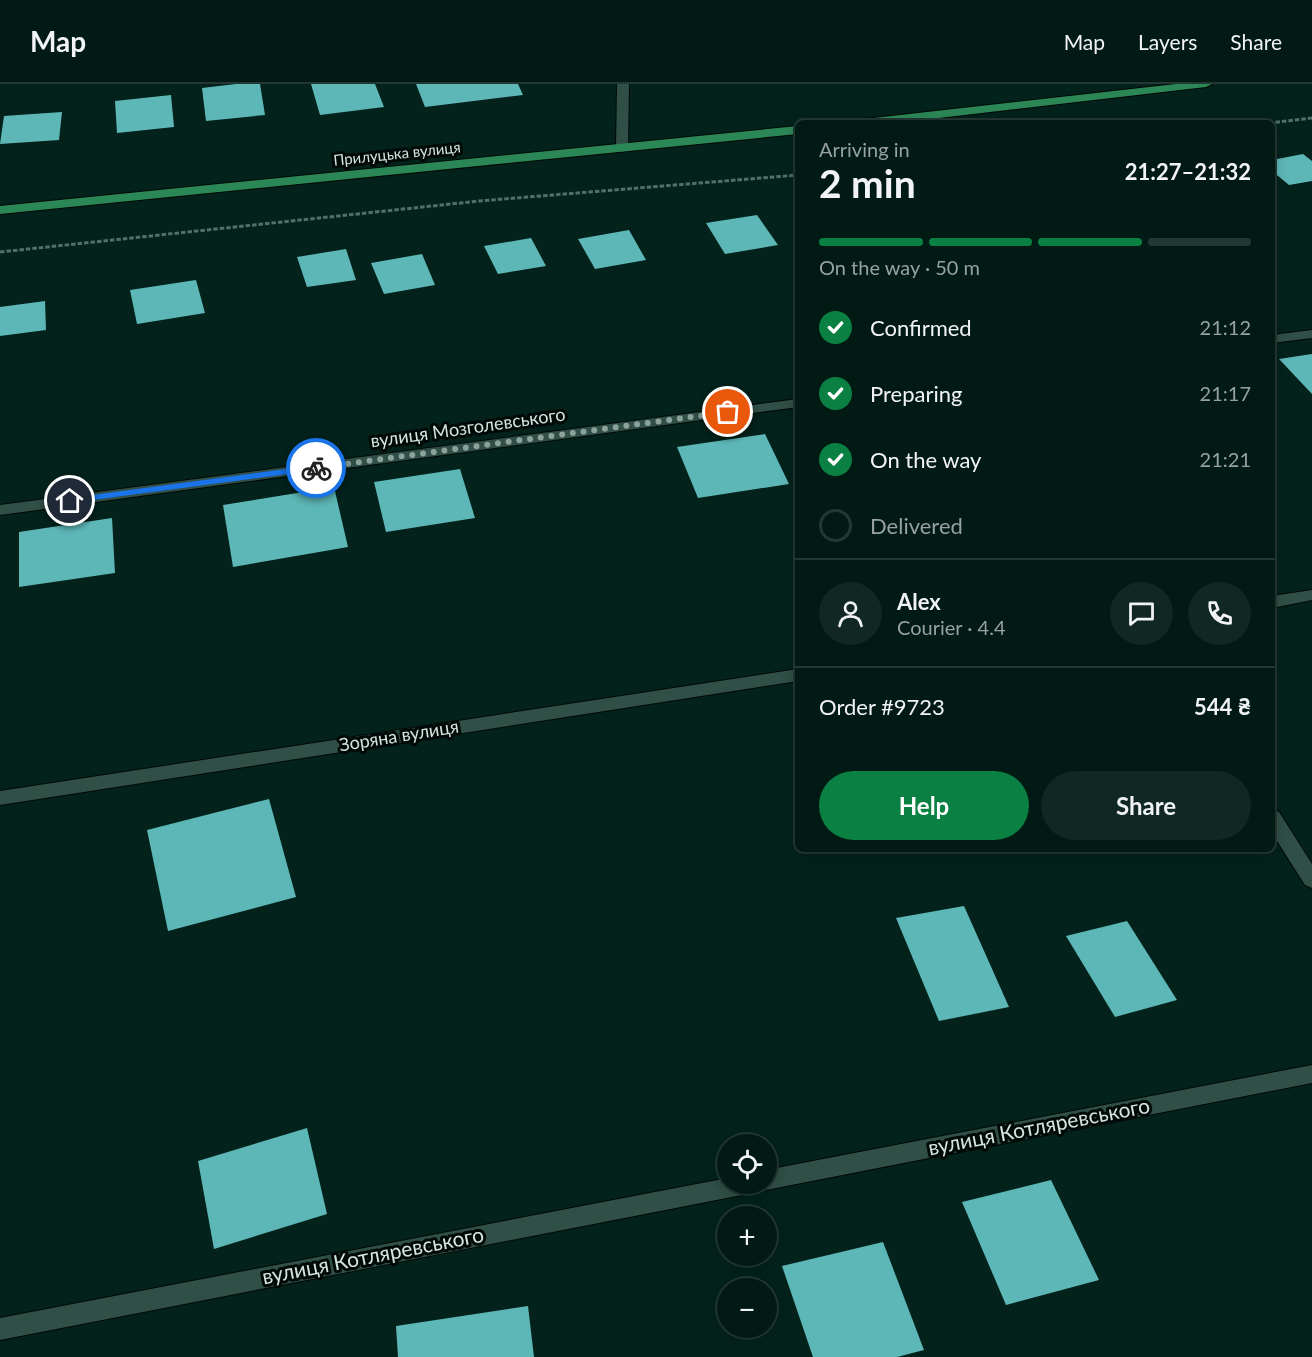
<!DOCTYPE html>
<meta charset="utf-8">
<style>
:root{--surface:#021a14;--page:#102722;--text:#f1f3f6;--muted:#96a1a0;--line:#233834;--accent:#0b8043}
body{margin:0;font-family:Lato,sans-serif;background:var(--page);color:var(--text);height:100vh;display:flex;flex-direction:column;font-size:22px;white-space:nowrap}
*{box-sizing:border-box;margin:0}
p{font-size:20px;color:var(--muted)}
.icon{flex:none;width:33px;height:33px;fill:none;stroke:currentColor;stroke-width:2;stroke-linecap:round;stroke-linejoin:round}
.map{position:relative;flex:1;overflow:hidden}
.panel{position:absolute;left:795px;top:36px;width:480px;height:732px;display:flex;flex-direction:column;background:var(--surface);border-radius:9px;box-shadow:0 3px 15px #0003,0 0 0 2px var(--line)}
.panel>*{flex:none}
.fabs{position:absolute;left:717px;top:1050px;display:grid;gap:12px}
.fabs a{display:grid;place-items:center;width:60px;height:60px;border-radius:50%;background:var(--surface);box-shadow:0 3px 15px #0003,0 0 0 2px var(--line);font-size:30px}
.pin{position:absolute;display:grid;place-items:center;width:51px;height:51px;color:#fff;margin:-26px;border:3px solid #fff;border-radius:50%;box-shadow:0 2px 6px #0007}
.courier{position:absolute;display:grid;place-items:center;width:60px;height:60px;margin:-30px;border:4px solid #1a73e8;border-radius:50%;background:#fff;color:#222;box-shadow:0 2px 8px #0007}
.headline em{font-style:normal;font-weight:700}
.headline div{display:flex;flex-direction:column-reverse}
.headline{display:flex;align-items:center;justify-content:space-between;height:102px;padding:0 24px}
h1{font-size:39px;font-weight:700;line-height:45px}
.bar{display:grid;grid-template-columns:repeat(4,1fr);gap:9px 6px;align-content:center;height:72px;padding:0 24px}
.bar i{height:8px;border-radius:4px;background:var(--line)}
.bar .current{background:var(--accent)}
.bar p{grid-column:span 4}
.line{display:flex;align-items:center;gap:15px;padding:0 24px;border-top:2px solid var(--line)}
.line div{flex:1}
.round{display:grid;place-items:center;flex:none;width:63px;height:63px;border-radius:32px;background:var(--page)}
ol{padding:0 24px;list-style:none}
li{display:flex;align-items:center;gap:18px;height:66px}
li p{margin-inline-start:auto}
li .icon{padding:6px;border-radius:50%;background:var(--accent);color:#fff;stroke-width:4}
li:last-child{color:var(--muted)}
li i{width:33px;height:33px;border:3px solid var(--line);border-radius:50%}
.action{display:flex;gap:12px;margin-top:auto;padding:12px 24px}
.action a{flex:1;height:69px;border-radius:36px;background:var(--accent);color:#fff;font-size:24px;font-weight:700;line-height:69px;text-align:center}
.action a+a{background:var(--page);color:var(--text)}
header{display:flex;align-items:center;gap:36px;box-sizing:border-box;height:84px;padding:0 30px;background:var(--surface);border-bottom:2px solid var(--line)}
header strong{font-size:28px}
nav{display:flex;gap:33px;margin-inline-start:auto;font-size:21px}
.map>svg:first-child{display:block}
.building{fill:#5eb7b7}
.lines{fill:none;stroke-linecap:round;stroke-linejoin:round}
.lane-casing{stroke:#000a06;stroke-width:2}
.street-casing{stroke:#000a06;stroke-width:2}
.primary-casing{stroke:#000a06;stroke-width:2}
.path{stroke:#546e68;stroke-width:3;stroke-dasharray:4.5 2;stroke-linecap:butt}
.lane{fill:#304f46;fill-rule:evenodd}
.street{fill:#304f46;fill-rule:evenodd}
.primary{fill:#2c8757;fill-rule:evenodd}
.route{fill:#1a73e8}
.done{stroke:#8ba19b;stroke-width:6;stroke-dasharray:0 10.8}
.labels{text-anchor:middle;stroke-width:6;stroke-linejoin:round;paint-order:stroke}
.far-street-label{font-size:15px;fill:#d4e5e0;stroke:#010906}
.street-label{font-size:18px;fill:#d4e5e0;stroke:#010906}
.near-street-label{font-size:21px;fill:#d4e5e0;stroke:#010906}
</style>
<header>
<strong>Map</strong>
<nav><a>Map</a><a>Layers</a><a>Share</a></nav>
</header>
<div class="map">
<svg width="1312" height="1273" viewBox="0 0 1312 1273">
<rect width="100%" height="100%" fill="#03221b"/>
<!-- building -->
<g class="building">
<polygon points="236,0 260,0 265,31 206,37 202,4"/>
<polygon points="311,0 375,0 384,23 320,31"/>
<polygon points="416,0 518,0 523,11 425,23"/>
<polygon points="171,11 174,43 117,49 115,17"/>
<polygon points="62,28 59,56 0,60 4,32"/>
<polygon points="1303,70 1312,77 1312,97 1289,101 1272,87 1272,76"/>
<polygon points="757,131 778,161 725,170 706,139"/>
<polygon points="629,146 646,176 595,185 578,155"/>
<polygon points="531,154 546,182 498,190 484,162"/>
<polygon points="346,165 356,196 307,203 297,173"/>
<polygon points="422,170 435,201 384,210 371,179"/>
<polygon points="196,196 205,229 137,240 130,206"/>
<polygon points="45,217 46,246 0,252 0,223"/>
<polygon points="1312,270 1312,310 1279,275"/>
<polygon points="765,350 789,400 698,414 677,363"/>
<polygon points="460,385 475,434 386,448 374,398"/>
<polygon points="334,403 348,463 233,483 223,421"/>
<polygon points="112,434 115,489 19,503 19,448"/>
<polygon points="269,715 296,813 168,847 147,746"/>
<polygon points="964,822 1009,923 939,937 896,834"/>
<polygon points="1127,837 1177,916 1115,933 1066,852"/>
<polygon points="307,1044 327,1130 214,1165 198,1077"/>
<polygon points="1051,1096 1099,1196 1006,1221 962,1118"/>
<polygon points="883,1158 924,1266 897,1273 813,1273 782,1182"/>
<polygon points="528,1222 534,1273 398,1273 396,1242"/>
</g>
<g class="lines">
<defs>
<polygon id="lane" points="617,0 629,0 628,64 622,68 616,64"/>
<g id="street">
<polygon points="1312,246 1312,254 1272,259 1272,251"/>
<polygon points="798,315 798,323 0,431 0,421"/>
<polygon points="1312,506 1312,516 1272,524 1272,512"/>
<polygon points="798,585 798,597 0,721 0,707"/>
<polygon points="1272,726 1279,728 1312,780 1312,804 1305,801 1272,749"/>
<polygon points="1312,981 1312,999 766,1106 757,1102 755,1107 747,1110 0,1256 0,1234 728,1094 728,1100 766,1100 766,1086"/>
</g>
<g id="primary">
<polygon points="1176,0 1212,0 1206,3 896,39 859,39 865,35"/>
<polygon points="798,42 798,50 0,130 0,122"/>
</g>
</defs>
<!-- lane casing -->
<use href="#lane" class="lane-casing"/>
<!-- street casing -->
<use href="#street" class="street-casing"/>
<!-- primary casing -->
<use href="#primary" class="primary-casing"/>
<!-- path -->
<g class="path">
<polyline points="1269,39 1312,34"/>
<polyline points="0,168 479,117 798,91"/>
</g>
<!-- lane -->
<use href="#lane" class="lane"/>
<!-- street -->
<use href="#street" class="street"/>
<!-- primary -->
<use href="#primary" class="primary"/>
</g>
<!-- route -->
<polygon class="route" points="316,381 320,384 319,386 70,419 66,417 70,414"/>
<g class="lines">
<!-- done -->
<polyline class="done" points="316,384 728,328"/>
</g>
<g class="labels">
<!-- far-street labels -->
<g class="far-street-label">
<text transform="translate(397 70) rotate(-6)" y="5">Прилуцька вулиця</text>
</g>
<!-- street labels -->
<g class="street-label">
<text transform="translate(468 344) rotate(-8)" y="6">вулиця Мозголевського</text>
<text transform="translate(399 652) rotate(-9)" y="6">Зоряна вулиця</text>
</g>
<!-- near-street labels -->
<g class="near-street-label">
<text transform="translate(1039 1043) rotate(-11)" y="7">вулиця Котляревського</text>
<text transform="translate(373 1172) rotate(-11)" y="7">вулиця Котляревського</text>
</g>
</g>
</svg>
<div class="fabs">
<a><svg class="icon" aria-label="locate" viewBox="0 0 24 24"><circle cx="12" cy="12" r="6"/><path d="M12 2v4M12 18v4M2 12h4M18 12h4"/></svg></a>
<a>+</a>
<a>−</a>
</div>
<div class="pin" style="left:728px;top:328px;background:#ea580c"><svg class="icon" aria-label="bag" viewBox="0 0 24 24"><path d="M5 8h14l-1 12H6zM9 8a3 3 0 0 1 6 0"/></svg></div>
<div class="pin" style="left:70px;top:417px;background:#1f2937"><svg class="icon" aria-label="home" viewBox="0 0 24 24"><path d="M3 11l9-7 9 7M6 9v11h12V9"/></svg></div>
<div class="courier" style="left:316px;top:384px"><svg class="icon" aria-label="bike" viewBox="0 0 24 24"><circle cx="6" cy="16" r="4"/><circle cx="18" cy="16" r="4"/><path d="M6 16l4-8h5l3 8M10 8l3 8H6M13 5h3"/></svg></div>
<section class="panel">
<div class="headline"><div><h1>2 min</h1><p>Arriving in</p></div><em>21:27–21:32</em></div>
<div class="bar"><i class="current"></i><i class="current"></i><i class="current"></i><i></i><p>On the way · 50 m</p></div>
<ol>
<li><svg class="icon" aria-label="check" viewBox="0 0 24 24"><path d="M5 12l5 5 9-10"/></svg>Confirmed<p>21:12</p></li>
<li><svg class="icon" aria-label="check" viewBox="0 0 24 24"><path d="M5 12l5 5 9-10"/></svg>Preparing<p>21:17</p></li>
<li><svg class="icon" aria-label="check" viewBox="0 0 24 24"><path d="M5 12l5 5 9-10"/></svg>On the way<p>21:21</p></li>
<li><i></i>Delivered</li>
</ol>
<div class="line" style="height:108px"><a class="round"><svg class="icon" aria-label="person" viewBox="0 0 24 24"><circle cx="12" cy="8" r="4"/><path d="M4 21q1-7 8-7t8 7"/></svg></a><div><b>Alex</b><p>Courier · 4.4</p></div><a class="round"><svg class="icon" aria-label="chat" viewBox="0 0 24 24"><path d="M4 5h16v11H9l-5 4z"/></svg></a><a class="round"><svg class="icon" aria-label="phone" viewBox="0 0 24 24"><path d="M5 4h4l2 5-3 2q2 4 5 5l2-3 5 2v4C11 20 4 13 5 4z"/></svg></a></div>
<div class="line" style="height:78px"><div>Order #9723</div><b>544 ₴</b></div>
<div class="action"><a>Help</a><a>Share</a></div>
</section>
</div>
